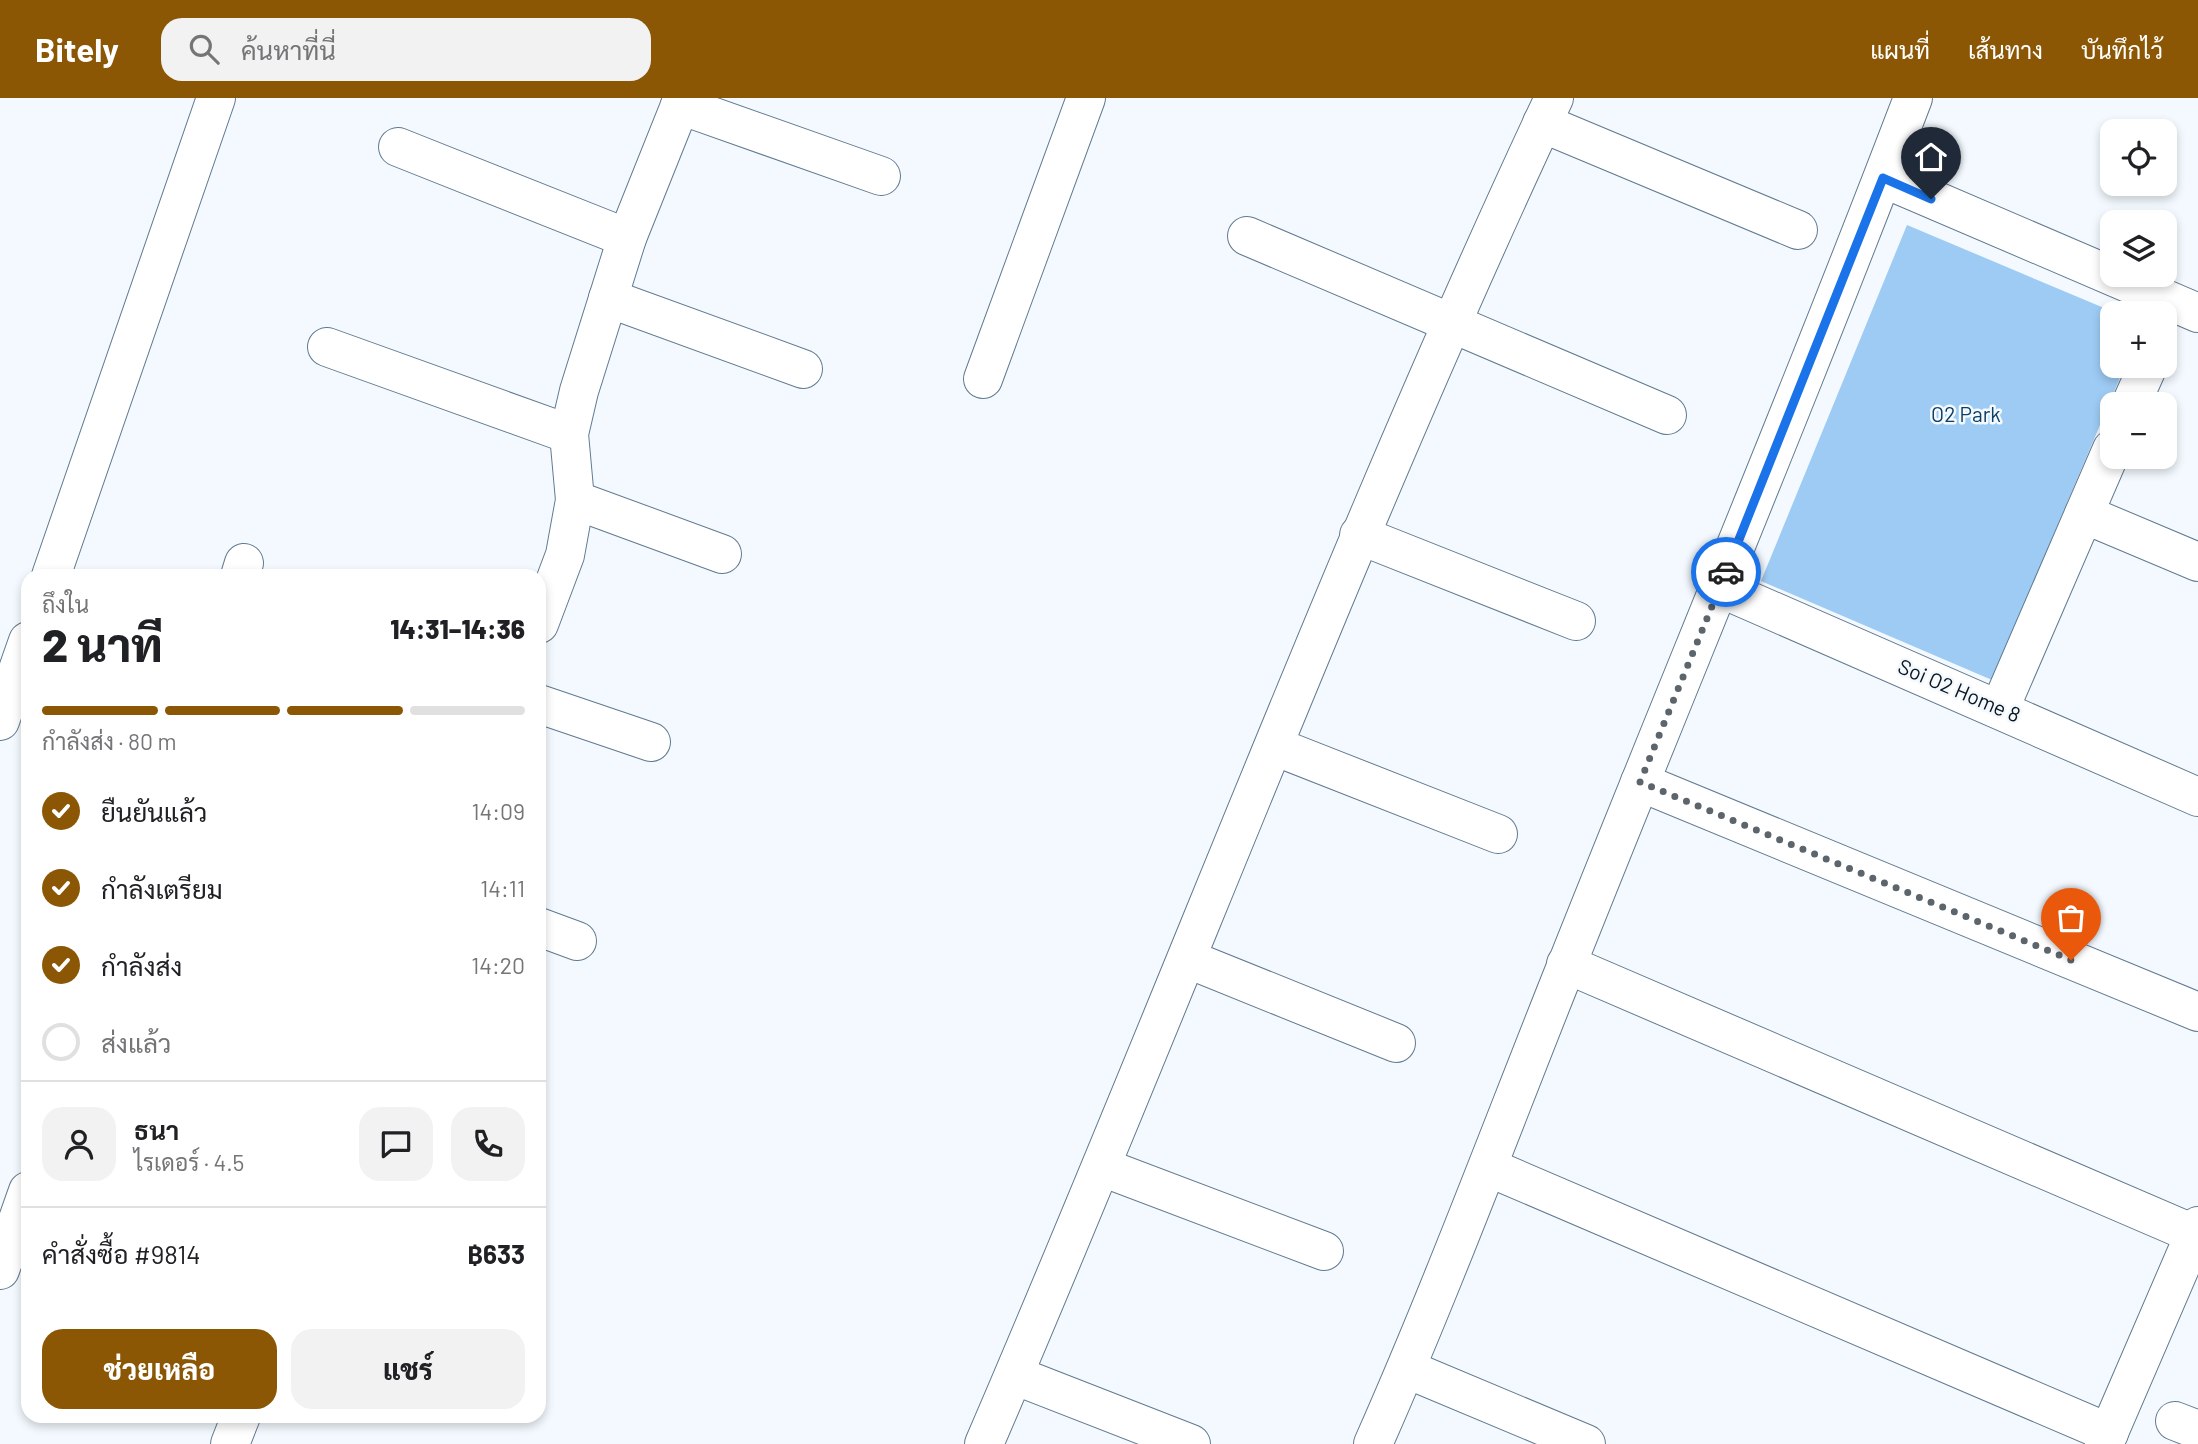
<!DOCTYPE html>
<html lang="th">
<meta charset="utf-8">
<style>
:root{--surface:#fff;--page:#f2f2f2;--text:#202124;--muted:#757577;--line:#e0e0e0;--accent:#8b5705}
body{margin:0;font-family:Barlow,Sarabun,sans-serif;background:var(--page);color:var(--text);height:100vh;display:flex;flex-direction:column;font-size:26px;white-space:nowrap}
*{box-sizing:border-box;margin:0}
p{font-size:23px;color:var(--muted)}
.icon{flex:none;width:38px;height:38px;fill:none;stroke:currentColor;stroke-width:2;stroke-linecap:round;stroke-linejoin:round}
.map{position:relative;flex:1;overflow:hidden}
.side{position:absolute;left:21px;top:471px;width:525px;height:854px;display:flex;flex-direction:column;background:var(--surface);border-radius:21px;box-shadow:0 4px 10px #0003}
.side>*{flex:none}
.tools{position:absolute;left:2100px;top:21px;display:grid;gap:14px}
.tools a{display:grid;place-items:center;width:77px;height:77px;border-radius:14px;background:var(--surface);box-shadow:0 4px 10px #0003;font-size:35px}
.pin{position:absolute;display:grid;place-items:center;width:60px;height:60px;color:#fff;margin:-72px -30px;border-radius:50% 50% 50% 0;rotate:-45deg;box-shadow:0 0 7px #0007}
.pin .icon{rotate:45deg}
.courier{position:absolute;display:grid;place-items:center;width:70px;height:70px;margin:-35px;border:5px solid #1a73e8;border-radius:50%;background:#fff;color:#222;box-shadow:0 2px 9px #0007}
.overview em{font-style:normal;font-weight:800}
.overview div{display:flex;flex-direction:column-reverse}
.overview{display:flex;align-items:center;justify-content:space-between;height:119px;padding:0 21px}
h1{font-size:46px;font-weight:800;line-height:52px}
.bar{display:grid;grid-template-columns:repeat(4,1fr);gap:10px 7px;align-content:center;height:84px;padding:0 21px}
.bar i{height:9px;border-radius:5px;background:var(--line)}
.bar .current{background:var(--accent)}
.bar p{grid-column:span 4}
.line{display:flex;align-items:center;gap:18px;padding:0 21px;border-top:2px solid var(--line)}
.line div{flex:1}
.round{display:grid;place-items:center;flex:none;width:74px;height:74px;border-radius:21px;background:var(--page)}
ol{padding:0 21px;list-style:none}
li{display:flex;align-items:center;gap:21px;height:77px}
li p{margin-inline-start:auto}
li .icon{padding:7px;border-radius:50%;background:var(--accent);color:#fff;stroke-width:4}
li:last-child{color:var(--muted)}
li i{width:38px;height:38px;border:4px solid var(--line);border-radius:50%}
.primary-button{display:flex;gap:14px;margin-top:auto;padding:14px 21px}
.primary-button a{flex:1;height:80px;border-radius:21px;background:var(--accent);color:#fff;font-size:28px;font-weight:800;line-height:80px;text-align:center}
.primary-button a+a{background:var(--page);color:var(--text)}
header{display:flex;align-items:center;gap:42px;box-sizing:border-box;height:98px;padding:0 35px;background:var(--accent);color:#fff}
header strong{font-size:33px}
nav{display:flex;gap:38px;margin-inline-start:auto;font-size:24px}
.search{width:490px;height:63px;background:var(--page);display:flex;align-items:center;gap:18px;box-sizing:border-box;padding:0 24px;border-radius:21px;color:var(--muted);font-size:26px}
.map>svg:first-child{display:block}
.green{fill:#9ecbf4}
.lines{fill:none;stroke-linecap:round;stroke-linejoin:round}
.minor-casing{stroke:#617a91;stroke-width:40}
.minor{stroke:#fff;stroke-width:38}
.done{stroke:#5c646c;stroke-width:7;stroke-dasharray:0 12.6}
.route{stroke:#1a73e8;stroke-width:9}
.labels{text-anchor:middle;stroke-width:5;stroke-linejoin:round;paint-order:stroke}
.park-label{font-size:21px;fill:#0d3f65;stroke:#f3f9fe}
.street-label{font-size:21px;fill:#0a141d;stroke:#f3f9fe}
</style>
<header>
<strong>Bitely</strong>
<div class="search"><svg class="icon" aria-label="search" viewBox="0 0 24 24"><circle cx="10" cy="10" r="6"/><path d="M15 15l6 6"/></svg>ค้นหาที่นี่</div>
<nav><a>แผนที่</a><a>เส้นทาง</a><a>บันทึกไว้</a></nav>
</header>
<div class="map">
<svg width="2198" height="1346" viewBox="0 0 2198 1346">
<rect width="100%" height="100%" fill="#f3f9fe"/>
<!-- green -->
<polygon class="green" points="1907,127 2116,215 2112,215 2112,268 2125,268 1992,582 1761,483"/>
<g class="lines">
<defs>
<g id="minor">
<polyline points="680,7 881,78"/>
<polyline points="1542,25 1798,132"/>
<polyline points="398,49 627,140"/>
<polyline points="1883,80 2198,215"/>
<polyline points="1247,138 1667,317"/>
<polyline points="608,200 803,271"/>
<polyline points="327,249 569,336"/>
<polyline points="983,281 1086,0"/>
<polyline points="2131,306 2148,268"/>
<polyline points="575,402 722,456"/>
<polyline points="2084,416 2198,464"/>
<polyline points="1359,437 1576,523"/>
<polyline points="51,478 216,0"/>
<polyline points="240,478 244,465"/>
<polyline points="1720,490 2198,699"/>
<polyline points="539,526 565,457 575,402 569,336 579,293 627,140 683,0"/>
<polyline points="539,606 651,644"/>
<polyline points="2000,610 2112,351"/>
<polyline points="0,623 28,543"/>
<polyline points="1274,648 1498,736"/>
<polyline points="1640,684 2198,914"/>
<polyline points="539,829 577,843"/>
<polyline points="1188,861 1396,945"/>
<polyline points="1566,866 2194,1136"/>
<polyline points="1102,1069 1324,1153"/>
<polyline points="1488,1069 2109,1335"/>
<polyline points="0,1172 28,1093"/>
<polyline points="1407,1271 1586,1346"/>
<polyline points="1014,1277 1191,1346"/>
<polyline points="2175,1323 2198,1332"/>
<polyline points="230,1346 241,1318"/>
<path d="M984,1346C1177,899 1347,441 1554,0"/>
<path d="M1373,1346C1443,1188 1503,1026 1567,866C1682,577 1802,291 1913,0"/>
<polyline points="2104,1346 2198,1128"/>
</g>
</defs>
<!-- minor casing -->
<use href="#minor" class="minor-casing"/>
<!-- minor -->
<use href="#minor" class="minor"/>
</g>
<g class="lines">
<!-- done -->
<polyline class="done" points="1726,474 1640,684 2071,862"/>
<!-- route -->
<polyline class="route" points="1726,474 1883,80 1931,101"/>
</g>
<g class="labels">
<!-- park labels -->
<g class="park-label">
<text x="1966" y="324">O2 Park</text>
</g>
<!-- street labels -->
<g class="street-label">
<text transform="translate(1959 593) rotate(23)" y="7">Soi O2 Home 8</text>
</g>
</g>
</svg>
<div class="tools">
<a><svg class="icon" aria-label="locate" viewBox="0 0 24 24"><circle cx="12" cy="12" r="6"/><path d="M12 2v4M12 18v4M2 12h4M18 12h4"/></svg></a>
<a><svg class="icon" aria-label="layers" viewBox="0 0 24 24"><path d="M12 4l9 5-9 5-9-5zM3 14l9 5 9-5"/></svg></a>
<a>+</a>
<a>−</a>
</div>
<div class="pin" style="left:2071px;top:862px;background:#ea580c"><svg class="icon" aria-label="bag" viewBox="0 0 24 24"><path d="M5 8h14l-1 12H6zM9 8a3 3 0 0 1 6 0"/></svg></div>
<div class="pin" style="left:1931px;top:101px;background:#1f2937"><svg class="icon" aria-label="home" viewBox="0 0 24 24"><path d="M3 11l9-7 9 7M6 9v11h12V9"/></svg></div>
<div class="courier" style="left:1726px;top:474px"><svg class="icon" aria-label="car" viewBox="0 0 24 24"><path d="M5 17H2v-5l4-1 3-4h7l3 4 3 1v5h-3M9 17h6M6 11h13"/><circle cx="7" cy="17" r="2"/><circle cx="17" cy="17" r="2"/></svg></div>
<section class="side">
<div class="overview"><div><h1>2 นาที</h1><p>ถึงใน</p></div><em>14:31–14:36</em></div>
<div class="bar"><i class="current"></i><i class="current"></i><i class="current"></i><i></i><p>กำลังส่ง · 80 m</p></div>
<ol>
<li><svg class="icon" aria-label="check" viewBox="0 0 24 24"><path d="M5 12l5 5 9-10"/></svg>ยืนยันแล้ว<p>14:09</p></li>
<li><svg class="icon" aria-label="check" viewBox="0 0 24 24"><path d="M5 12l5 5 9-10"/></svg>กำลังเตรียม<p>14:11</p></li>
<li><svg class="icon" aria-label="check" viewBox="0 0 24 24"><path d="M5 12l5 5 9-10"/></svg>กำลังส่ง<p>14:20</p></li>
<li><i></i>ส่งแล้ว</li>
</ol>
<div class="line" style="height:126px"><a class="round"><svg class="icon" aria-label="person" viewBox="0 0 24 24"><circle cx="12" cy="8" r="4"/><path d="M4 21q1-7 8-7t8 7"/></svg></a><div><b>ธนา</b><p>ไรเดอร์ · 4.5</p></div><a class="round"><svg class="icon" aria-label="chat" viewBox="0 0 24 24"><path d="M4 5h16v11H9l-5 4z"/></svg></a><a class="round"><svg class="icon" aria-label="phone" viewBox="0 0 24 24"><path d="M5 4h4l2 5-3 2q2 4 5 5l2-3 5 2v4C11 20 4 13 5 4z"/></svg></a></div>
<div class="line" style="height:91px"><div>คำสั่งซื้อ #9814</div><b>฿633</b></div>
<div class="primary-button"><a>ช่วยเหลือ</a><a>แชร์</a></div>
</section>
</div>
